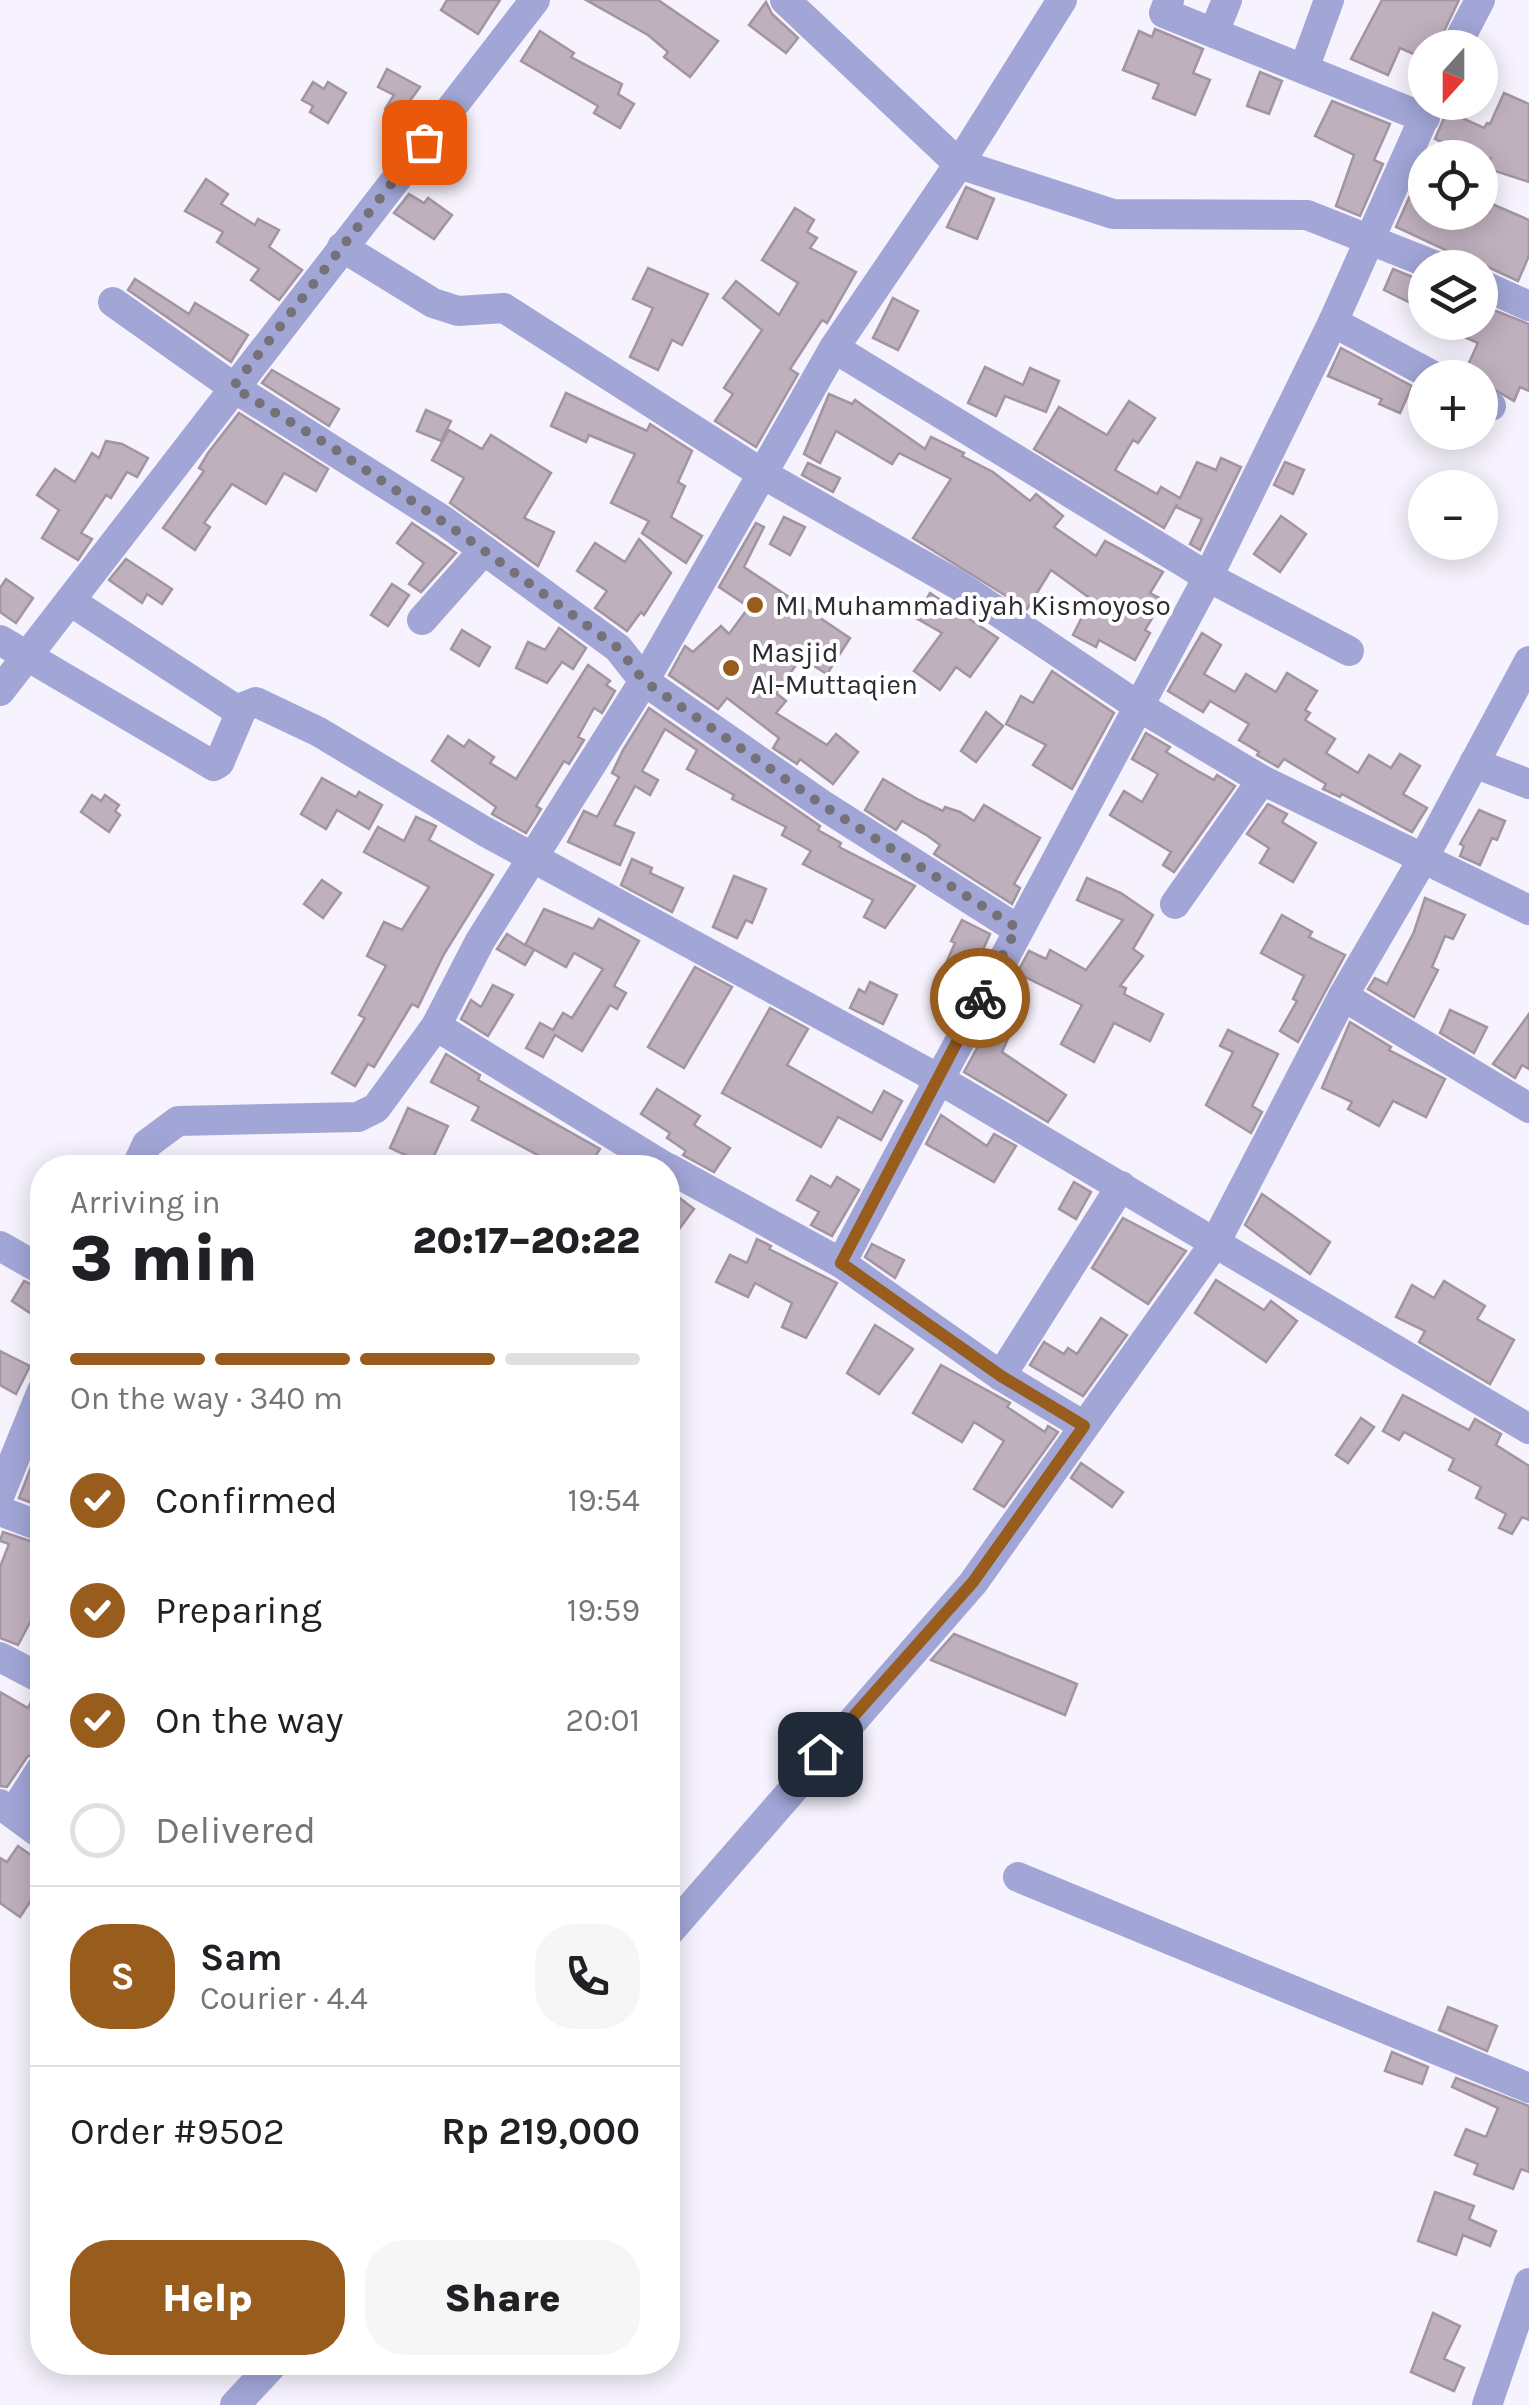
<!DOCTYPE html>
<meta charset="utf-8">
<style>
:root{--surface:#fff;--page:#f6f6f6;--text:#202124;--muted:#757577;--line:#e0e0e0;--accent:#985c1d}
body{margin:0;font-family:Karla,sans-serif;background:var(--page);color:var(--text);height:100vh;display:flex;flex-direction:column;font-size:38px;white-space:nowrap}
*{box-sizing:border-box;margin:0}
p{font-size:32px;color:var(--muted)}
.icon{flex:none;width:55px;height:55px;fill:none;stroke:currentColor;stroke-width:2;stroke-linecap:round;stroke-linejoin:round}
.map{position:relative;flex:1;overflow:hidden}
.details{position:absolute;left:30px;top:1155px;width:650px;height:1220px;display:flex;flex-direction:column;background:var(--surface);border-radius:40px;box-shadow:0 5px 25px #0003}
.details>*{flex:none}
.needle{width:65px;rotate:201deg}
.controls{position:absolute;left:1408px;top:30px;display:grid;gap:20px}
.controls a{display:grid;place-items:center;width:90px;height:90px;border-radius:50%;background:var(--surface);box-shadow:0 5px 25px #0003;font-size:50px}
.pin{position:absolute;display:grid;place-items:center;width:85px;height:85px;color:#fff;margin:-42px;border-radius:20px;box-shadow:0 5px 15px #0006}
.courier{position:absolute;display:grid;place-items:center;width:100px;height:100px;margin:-50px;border:8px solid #985c1d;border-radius:50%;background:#fff;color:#222;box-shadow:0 2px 12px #0007}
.head em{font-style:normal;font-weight:800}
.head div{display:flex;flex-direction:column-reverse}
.head{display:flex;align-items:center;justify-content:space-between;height:170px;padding:0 40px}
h1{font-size:65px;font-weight:800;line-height:75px}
.bar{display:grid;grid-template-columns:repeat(4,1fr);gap:15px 10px;align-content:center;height:120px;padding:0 40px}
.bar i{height:12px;border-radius:8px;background:var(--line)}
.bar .on{background:var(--accent)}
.bar p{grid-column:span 4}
.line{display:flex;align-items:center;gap:25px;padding:0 40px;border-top:2px solid var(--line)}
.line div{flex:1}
.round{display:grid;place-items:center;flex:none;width:105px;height:105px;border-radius:40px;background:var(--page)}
ol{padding:0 40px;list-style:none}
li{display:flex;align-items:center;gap:30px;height:110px}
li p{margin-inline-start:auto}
li .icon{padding:10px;border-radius:50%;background:var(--accent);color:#fff;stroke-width:4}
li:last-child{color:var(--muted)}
li i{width:55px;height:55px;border:5px solid var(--line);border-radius:50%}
.cta{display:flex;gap:20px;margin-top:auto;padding:20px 40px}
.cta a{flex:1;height:115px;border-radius:40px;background:var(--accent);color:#fff;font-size:40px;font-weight:800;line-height:115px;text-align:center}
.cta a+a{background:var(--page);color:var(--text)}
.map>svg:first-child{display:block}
.building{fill:#bfb0be;stroke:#a294a1;stroke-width:2.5}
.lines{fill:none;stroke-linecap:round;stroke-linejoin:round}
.minor{stroke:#a1a6d7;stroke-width:30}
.done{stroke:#747179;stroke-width:10;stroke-dasharray:0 18}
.route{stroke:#985c1d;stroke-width:12}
.poi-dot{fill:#985c1d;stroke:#fff;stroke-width:4}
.labels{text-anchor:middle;stroke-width:8;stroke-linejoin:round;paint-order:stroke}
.poi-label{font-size:28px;fill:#2d2b31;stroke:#fff;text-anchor:start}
</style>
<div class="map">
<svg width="1529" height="2405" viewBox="0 0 1529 2405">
<rect width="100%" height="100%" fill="#f7f3fe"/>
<!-- building -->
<g class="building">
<polygon points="447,0 500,0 478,34 441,10"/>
<polygon points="586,0 658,0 718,41 690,77 664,57 668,52 648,35"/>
<polygon points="1382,0 1459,0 1436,48 1425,48 1425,59 1400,48 1388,75 1351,59"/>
<polygon points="766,2 772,14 798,38 786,53 749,25"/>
<polygon points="1155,29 1203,49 1193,73 1210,80 1195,115 1153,98 1159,84 1123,70 1139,31 1152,37"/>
<polygon points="540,31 574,53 571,57 622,84 618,94 634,104 620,128 594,113 598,106 521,61"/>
<polygon points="387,69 420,87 398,117 385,109 394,95 378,87"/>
<polygon points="1260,72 1282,81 1269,114 1247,106"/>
<polygon points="313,82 324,89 328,82 346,93 328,123 310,112 313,106 302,100"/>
<polygon points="1504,93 1529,104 1529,182 1486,168 1491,158 1445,158 1450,146 1435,139 1447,111 1484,128 1487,123 1490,124"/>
<polygon points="1332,101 1390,124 1374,160 1383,164 1360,216 1336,206 1354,155 1315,136"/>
<polygon points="206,179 228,194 221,204 255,225 258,219 279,230 269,247 302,270 279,300 251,280 259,269 217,242 223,232 185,211"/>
<polygon points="966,187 994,199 977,239 947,227"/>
<polygon points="1412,191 1425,196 1425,212 1489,212 1492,204 1529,220 1529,256 1518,281 1488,267 1463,262 1448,251 1396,227"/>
<polygon points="409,194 424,203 428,198 452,215 434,239 394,213"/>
<polygon points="795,208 814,220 807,232 817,238 810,248 856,272 827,323 822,320 790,369 798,374 756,447 715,421 733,394 724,388 762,330 723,298 736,281 779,315 798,283 762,260"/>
<polygon points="648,268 708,294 682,345 672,340 658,370 630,357 653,308 633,299"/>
<polygon points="1393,269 1425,282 1425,310 1384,290"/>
<polygon points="135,279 189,314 195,303 248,335 231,362 128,290"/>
<polygon points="893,298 918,311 898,350 873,338"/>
<polygon points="1481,305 1529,324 1529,391 1520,387 1514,401 1480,381 1480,378 1462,378 1478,343 1431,322 1480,322"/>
<polygon points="1341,348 1412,386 1400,413 1379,404 1382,399 1328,376"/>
<polygon points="985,367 1023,385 1030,368 1059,381 1046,412 1005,396 996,416 968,403"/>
<polygon points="272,370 339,409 329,426 262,383"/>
<polygon points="566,393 647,431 650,424 692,451 678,482 685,486 671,517 702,536 686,563 642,533 649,521 611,503 635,454 589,435 586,442 551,426"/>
<polygon points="829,394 852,404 855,400 925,449 931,437 964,453 962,456 993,472 1030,501 1036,494 1063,516 1054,527 1096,556 1105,541 1163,572 1150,593 1163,600 1145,630 1150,633 1135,660 1099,640 1096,647 1073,635 1091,599 1051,570 1027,609 913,538 951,479 899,453 892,464 836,431 820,463 804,454"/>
<polygon points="1129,401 1155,418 1138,443 1133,440 1115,470 1157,494 1161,487 1180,498 1197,462 1216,470 1221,458 1241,467 1200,550 1190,544 1202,519 1176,507 1177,504 1164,528 1034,449 1059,407 1107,435"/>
<polygon points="426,410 451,421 441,441 417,431"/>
<polygon points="239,413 328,469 316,491 284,473 266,504 232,484 204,523 210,527 195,550 163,528 204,471 199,468 208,453"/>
<polygon points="449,430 482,449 491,435 551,473 524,518 554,532 538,566 450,503 464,478 432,460"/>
<polygon points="106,441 122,444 148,458 137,477 127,472 111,498 106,495 81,533 92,539 78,560 42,538 59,510 37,495 55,469 75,482 92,453 99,458"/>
<polygon points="1285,462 1304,470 1293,494 1274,485"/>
<polygon points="808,463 840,478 833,492 802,475"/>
<polygon points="1281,516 1306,534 1280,572 1254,554"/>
<polygon points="784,517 805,527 790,555 770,544"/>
<polygon points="412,523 456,553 421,592 409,584 424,563 397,543"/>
<polygon points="756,523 764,527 744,567 850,638 827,674 801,658 776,693 786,701 776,713 827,745 836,734 858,752 833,784 800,759 797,764 773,748 779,738 727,698 718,709 669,675 685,646 693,652 721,626 729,634 749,607 719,587"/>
<polygon points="639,539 671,573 644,615 641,612 627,631 595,608 607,591 577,571 595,543 625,562"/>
<polygon points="126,559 172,589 162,604 147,594 142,603 109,580"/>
<polygon points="6,579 33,598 16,623 0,612 0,588"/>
<polygon points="392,584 409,595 388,626 371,615"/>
<polygon points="930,593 998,638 970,677 956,667 940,690 914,671 942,633 916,618"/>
<polygon points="559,628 586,648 573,669 562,662 547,683 516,668 528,642 545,650"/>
<polygon points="462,630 490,647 479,666 451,649"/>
<polygon points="1202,633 1221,645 1204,674 1235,692 1246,674 1276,692 1287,673 1317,691 1305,710 1310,713 1305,720 1335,739 1326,753 1358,773 1369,755 1391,768 1400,754 1420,766 1403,794 1427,808 1412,832 1342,794 1340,797 1323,789 1326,784 1284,759 1278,767 1257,755 1259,752 1239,740 1249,724 1210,701 1203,712 1168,691"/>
<polygon points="588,665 610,681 606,685 615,691 602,713 594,708 578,737 584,740 569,764 564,761 536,806 541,809 526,833 492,814 496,807 432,761 448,736 464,747 469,740 494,757 490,763 516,779"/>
<polygon points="1052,671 1114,713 1072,789 1033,765 1046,745 1006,724 1021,696 1033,703"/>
<polygon points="649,708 820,826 818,830 841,843 839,847 915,886 885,928 864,917 873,900 803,864 811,851 782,835 786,827 732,799 734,795 687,769 697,750 665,729 642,771 658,780 650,795 635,786 614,825 634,833 620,865 568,842 584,811 597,817 619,777 612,773 623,750"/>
<polygon points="986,712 1003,726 976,762 961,751"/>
<polygon points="1146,733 1170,747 1166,752 1196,770 1214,780 1217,775 1235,786 1174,872 1163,865 1171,852 1110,815 1124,791 1142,802 1158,774 1132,759"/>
<polygon points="322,778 356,797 359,792 382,805 369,829 337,810 326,829 301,814"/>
<polygon points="883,779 919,800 943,811 945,807 960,812 974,821 984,805 1040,838 1014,884 1020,888 1012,904 934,854 940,845 928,836 902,821 896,830 865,810"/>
<polygon points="92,795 101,801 105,795 119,805 115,811 120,815 109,832 81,812"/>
<polygon points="1268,804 1287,814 1282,822 1316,843 1293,882 1260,863 1269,848 1247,834"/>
<polygon points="1479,810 1505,821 1497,840 1492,838 1480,865 1460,856 1464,846 1460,844"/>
<polygon points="416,817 436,826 429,840 493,875 444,954 418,1007 412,1004 374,1067 368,1064 355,1086 332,1073 365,1018 359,1015 386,966 367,956 384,922 402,930 429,887 364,852 378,827 404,841"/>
<polygon points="632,859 652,868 650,873 683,888 672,912 621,885"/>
<polygon points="734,876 766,889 752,923 746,920 737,938 713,927"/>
<polygon points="1087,878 1121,893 1153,915 1133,949 1143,956 1120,986 1126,988 1124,994 1163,1014 1150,1041 1114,1023 1094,1062 1061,1044 1082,1005 1017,973 1029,951 1046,959 1050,950 1086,970 1123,920 1077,900"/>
<polygon points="322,880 341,893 323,918 304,904"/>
<polygon points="1425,898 1465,915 1453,939 1445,936 1432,967 1438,970 1414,1017 1368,989 1375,978 1387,984 1414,932"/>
<polygon points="544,909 593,929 599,919 639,941 614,986 626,993 617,1009 610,1005 582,1051 555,1035 543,1057 526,1048 540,1023 553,1030 563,1013 572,1018 603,969 574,953 566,967 526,945 534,950 525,965 497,949 507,934 525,945"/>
<polygon points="1282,915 1312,932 1309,937 1345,955 1298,1042 1280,1031 1297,1001 1293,999 1304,976 1261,953"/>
<polygon points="962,920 990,934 963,995 944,986 953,967 946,963 955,943 951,941"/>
<polygon points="695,967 732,987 684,1068 648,1047"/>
<polygon points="870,982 897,995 883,1024 850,1008 859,989 865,993"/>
<polygon points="493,985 513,995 488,1036 461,1019 471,1000 481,1007"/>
<polygon points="770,1008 808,1029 787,1065 872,1113 884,1091 902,1101 881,1140 838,1117 821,1147 722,1093"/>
<polygon points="999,1008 1018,1016 1002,1052 1066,1095 1048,1122 964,1072"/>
<polygon points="1450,1010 1487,1027 1474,1053 1440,1033"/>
<polygon points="1529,1014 1529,1069 1522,1065 1515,1078 1493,1064"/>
<polygon points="1350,1022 1391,1047 1389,1050 1445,1079 1426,1117 1393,1101 1379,1126 1348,1109 1352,1102 1322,1088"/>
<polygon points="1228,1030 1278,1054 1252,1106 1262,1112 1251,1133 1206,1105 1233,1052 1220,1046"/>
<polygon points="446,1054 480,1075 478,1080 600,1149 588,1168 562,1168 472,1120 479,1107 431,1082"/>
<polygon points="657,1089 700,1116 694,1125 730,1148 714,1172 683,1155 686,1151 667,1138 670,1133 641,1114"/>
<polygon points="408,1108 448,1126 429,1166 390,1148"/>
<polygon points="941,1115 987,1146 994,1134 1016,1146 994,1182 926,1144"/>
<polygon points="811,1176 831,1187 837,1177 859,1190 832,1236 811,1225 819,1212 797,1200"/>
<polygon points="1074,1182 1091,1192 1076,1219 1059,1209"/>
<polygon points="668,1189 694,1209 668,1244"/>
<polygon points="1262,1194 1330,1242 1310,1274 1245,1225"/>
<polygon points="1123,1218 1186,1251 1148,1304 1092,1268"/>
<polygon points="757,1239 771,1246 769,1249 837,1283 806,1338 782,1327 792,1303 755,1283 748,1297 716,1282 730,1255 747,1263"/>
<polygon points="872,1244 904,1260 895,1278 865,1257"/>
<polygon points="1216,1280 1264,1310 1271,1301 1297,1321 1266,1362 1195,1313"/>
<polygon points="24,1281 42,1289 42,1321 12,1301"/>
<polygon points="1444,1281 1485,1306 1477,1319 1514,1340 1490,1384 1419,1342 1425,1331 1396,1317 1412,1285 1434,1298"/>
<polygon points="1101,1318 1127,1335 1083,1396 1030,1365 1044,1342 1064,1354 1068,1348 1077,1354"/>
<polygon points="875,1325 913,1349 879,1394 847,1373"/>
<polygon points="0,1351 30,1366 16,1394 0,1385"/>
<polygon points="941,1365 1010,1403 1007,1407 1045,1432 1048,1426 1058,1432 1004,1507 974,1489 1004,1441 974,1422 962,1442 913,1413"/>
<polygon points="1403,1395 1469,1430 1475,1419 1501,1434 1496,1445 1529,1466 1529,1520 1522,1517 1512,1534 1499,1528 1506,1514 1476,1498 1481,1487 1449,1470 1454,1459 1404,1432 1399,1440 1383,1431"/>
<polygon points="1361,1418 1374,1427 1348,1463 1336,1455"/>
<polygon points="42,1439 42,1507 19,1498"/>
<polygon points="1081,1463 1123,1492 1112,1507 1071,1478"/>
<polygon points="3,1532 42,1545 42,1600 18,1645 0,1638 0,1567 9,1544 0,1541"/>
<polygon points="954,1634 1077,1684 1065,1715 931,1660"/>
<polygon points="0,1692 28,1708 34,1696 42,1698 42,1749 27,1757 7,1787 0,1786"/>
<polygon points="18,1846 42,1863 42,1884 20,1917 0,1903 0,1858 7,1862"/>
<polygon points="1448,2007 1497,2026 1487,2051 1439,2030"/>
<polygon points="1392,2052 1428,2067 1422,2084 1385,2071"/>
<polygon points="1456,2078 1529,2106 1529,2172 1521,2169 1513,2189 1474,2174 1478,2164 1455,2155 1466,2129 1486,2137 1498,2108 1452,2087"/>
<polygon points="1435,2192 1474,2206 1469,2219 1496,2231 1490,2246 1463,2235 1456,2255 1418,2241"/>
<polygon points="1433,2313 1460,2326 1444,2359 1464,2368 1454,2391 1411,2372"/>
</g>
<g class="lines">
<!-- minor -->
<g class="minor">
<polyline points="1062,0 959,164 1113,214 1307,215 1441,268"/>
<polyline points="1169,0 1164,13 1425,118"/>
<polyline points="1214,32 1227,0"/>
<polyline points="1455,48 1480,0"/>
<polyline points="1304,69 1329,0"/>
<polyline points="342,247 433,303 458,311 504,308 761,473 958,585 1138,706 1262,780 1529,910"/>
<polyline points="1480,284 1529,306"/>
<polyline points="113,302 233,387 444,521 618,648 644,681 824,806 1017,929"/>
<polyline points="1333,322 1437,378"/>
<polyline points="834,348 1208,577 1349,651"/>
<polyline points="1480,400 1491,406"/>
<polyline points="70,601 240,712"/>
<polyline points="422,620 484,550"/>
<polyline points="0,640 214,766 219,763 243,707 256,702 319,732 484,831 937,1078 1529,1429"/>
<polyline points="0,691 535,0"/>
<polyline points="1474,763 1529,784"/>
<polyline points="1175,904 1262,780"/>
<polyline points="1343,996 1529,1108"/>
<polyline points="436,1026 667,1168"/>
<polyline points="136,1168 147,1144 178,1121 358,1117 376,1108 436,1026 480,941 644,681 834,348 959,164 785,0"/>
<polyline points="668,1168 841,1263 1001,1376 1084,1426"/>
<polyline points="0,1246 42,1270"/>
<polyline points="841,1263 1208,577 1333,322 1431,102"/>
<polyline points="1001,1376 1121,1186"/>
<polyline points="0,1494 42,1391"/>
<polyline points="0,1511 42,1527"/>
<polyline points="0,1657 42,1679"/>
<polyline points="0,1804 42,1835"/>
<polyline points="13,1813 42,1768"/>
<polyline points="1018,1877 1529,2088"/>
<polyline points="668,1933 973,1583 1215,1243 1343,996 1424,857 1529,661"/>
<polyline points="235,2405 275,2362"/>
<polyline points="1487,2405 1529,2283"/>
</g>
</g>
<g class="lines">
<!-- done -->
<polyline class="done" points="424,142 233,387 330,446 464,536 618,648 644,681 824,806 1017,928 980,998"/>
<!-- route -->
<polyline class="route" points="820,1754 973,1582 1084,1426 1001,1376 841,1263 980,998"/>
</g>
<!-- markers -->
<g class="poi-dot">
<circle cx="755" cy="605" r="10"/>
<circle cx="731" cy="668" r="10"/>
</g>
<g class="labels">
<!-- poi labels -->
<g class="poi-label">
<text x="775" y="615">MI Muhammadiyah Kismoyoso</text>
<text x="751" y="662">Masjid<tspan x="751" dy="32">Al-Muttaqien</tspan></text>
</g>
</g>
</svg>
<div class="controls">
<a><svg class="needle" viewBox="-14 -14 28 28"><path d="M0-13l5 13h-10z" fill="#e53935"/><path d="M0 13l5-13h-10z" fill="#757577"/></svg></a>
<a><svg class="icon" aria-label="locate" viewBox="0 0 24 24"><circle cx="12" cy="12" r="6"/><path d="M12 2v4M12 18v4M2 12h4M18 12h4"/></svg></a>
<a><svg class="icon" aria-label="layers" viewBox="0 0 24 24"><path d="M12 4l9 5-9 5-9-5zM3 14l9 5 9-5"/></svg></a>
<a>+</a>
<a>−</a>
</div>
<div class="pin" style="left:424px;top:142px;background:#ea580c"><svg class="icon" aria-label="bag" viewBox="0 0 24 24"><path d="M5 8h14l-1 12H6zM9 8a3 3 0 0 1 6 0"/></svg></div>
<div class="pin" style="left:820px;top:1754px;background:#1f2937"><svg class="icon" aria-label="home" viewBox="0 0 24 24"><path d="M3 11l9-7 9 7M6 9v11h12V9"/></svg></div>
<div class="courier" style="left:980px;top:998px"><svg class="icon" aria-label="bike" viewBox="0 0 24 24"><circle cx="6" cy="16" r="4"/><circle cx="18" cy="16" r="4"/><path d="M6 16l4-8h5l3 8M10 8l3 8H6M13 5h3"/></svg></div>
<section class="details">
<div class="head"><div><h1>3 min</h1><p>Arriving in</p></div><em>20:17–20:22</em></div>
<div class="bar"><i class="on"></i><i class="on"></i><i class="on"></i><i></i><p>On the way · 340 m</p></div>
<ol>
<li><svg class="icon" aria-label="check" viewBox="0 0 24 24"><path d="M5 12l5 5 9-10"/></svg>Confirmed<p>19:54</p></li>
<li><svg class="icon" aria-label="check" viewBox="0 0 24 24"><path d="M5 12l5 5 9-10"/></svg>Preparing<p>19:59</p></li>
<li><svg class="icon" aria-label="check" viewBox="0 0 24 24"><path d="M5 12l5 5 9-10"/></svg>On the way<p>20:01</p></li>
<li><i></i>Delivered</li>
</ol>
<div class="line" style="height:180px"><b class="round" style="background:var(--accent);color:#fff">S</b><div><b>Sam</b><p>Courier · 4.4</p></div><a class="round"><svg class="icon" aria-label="phone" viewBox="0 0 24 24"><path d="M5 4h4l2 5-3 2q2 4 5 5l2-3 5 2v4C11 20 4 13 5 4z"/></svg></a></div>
<div class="line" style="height:130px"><div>Order #9502</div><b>Rp 219,000</b></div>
<div class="cta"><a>Help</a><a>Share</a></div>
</section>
</div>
